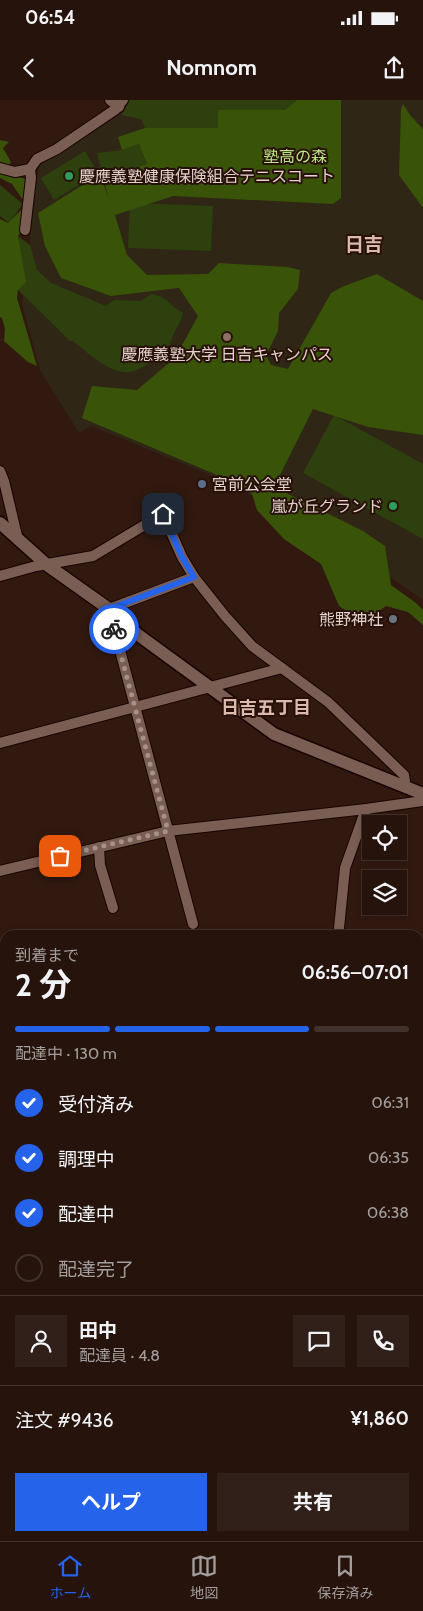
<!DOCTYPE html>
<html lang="ja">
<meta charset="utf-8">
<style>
:root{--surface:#25130c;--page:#31201a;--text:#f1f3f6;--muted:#a39e9d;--line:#42322d;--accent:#2563eb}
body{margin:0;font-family:Cabin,"Noto Sans JP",sans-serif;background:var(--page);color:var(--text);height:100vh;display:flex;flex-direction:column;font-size:19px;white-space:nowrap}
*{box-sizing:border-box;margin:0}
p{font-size:16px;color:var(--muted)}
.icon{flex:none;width:28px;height:28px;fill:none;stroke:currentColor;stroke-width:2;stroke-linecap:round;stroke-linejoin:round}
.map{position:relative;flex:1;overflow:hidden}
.details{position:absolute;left:0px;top:830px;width:424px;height:611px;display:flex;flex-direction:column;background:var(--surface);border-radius:15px 15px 0 0;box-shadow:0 2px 8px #0003,0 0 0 1px var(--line)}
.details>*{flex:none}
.controls{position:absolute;left:362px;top:715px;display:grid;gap:10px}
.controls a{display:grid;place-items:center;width:45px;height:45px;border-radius:0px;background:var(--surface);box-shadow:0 2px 8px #0003,0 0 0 1px var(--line);font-size:25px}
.pin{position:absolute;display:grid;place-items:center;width:42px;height:42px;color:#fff;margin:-21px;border-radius:10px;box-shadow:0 2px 8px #0006}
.courier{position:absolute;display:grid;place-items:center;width:50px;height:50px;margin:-25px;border:4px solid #2563eb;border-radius:50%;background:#fff;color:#222;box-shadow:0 1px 6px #0007}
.head em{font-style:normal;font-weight:700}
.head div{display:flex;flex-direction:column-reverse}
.head{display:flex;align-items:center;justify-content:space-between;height:85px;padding:0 15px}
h1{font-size:32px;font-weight:700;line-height:38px}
.bar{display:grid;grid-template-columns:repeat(4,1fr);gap:8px 5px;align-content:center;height:60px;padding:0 15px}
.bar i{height:6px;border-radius:4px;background:var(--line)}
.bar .active{background:var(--accent)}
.bar p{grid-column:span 4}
.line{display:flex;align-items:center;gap:12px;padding:0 15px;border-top:1px solid var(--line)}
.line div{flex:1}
.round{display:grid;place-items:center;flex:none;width:52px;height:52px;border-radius:0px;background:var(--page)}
ol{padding:0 15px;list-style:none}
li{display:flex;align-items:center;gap:15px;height:55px}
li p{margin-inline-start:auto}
li .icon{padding:5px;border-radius:50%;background:var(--accent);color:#fff;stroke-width:4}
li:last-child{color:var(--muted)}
li i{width:28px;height:28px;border:2px solid var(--line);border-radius:50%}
.button{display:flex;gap:10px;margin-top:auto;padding:10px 15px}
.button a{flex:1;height:58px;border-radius:0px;background:var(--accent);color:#fff;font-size:20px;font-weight:700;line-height:58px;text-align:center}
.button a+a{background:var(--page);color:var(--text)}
.status{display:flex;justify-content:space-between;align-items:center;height:35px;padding:0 25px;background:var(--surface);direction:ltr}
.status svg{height:14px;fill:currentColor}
header{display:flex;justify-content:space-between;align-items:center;height:65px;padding:0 15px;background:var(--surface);font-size:22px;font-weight:700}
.dock{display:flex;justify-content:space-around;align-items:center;height:70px;border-top:1px solid var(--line);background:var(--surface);font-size:14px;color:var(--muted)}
.dock a{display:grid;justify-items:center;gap:2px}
.dock .active{color:var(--accent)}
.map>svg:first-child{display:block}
.education{fill:#2f2616}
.green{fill:#2d400e}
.forest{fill:#395308}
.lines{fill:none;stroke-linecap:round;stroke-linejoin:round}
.minor-casing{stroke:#180400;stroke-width:12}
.tertiary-casing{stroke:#180400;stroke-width:15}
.secondary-casing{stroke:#180400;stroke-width:15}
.primary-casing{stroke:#180400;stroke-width:15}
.minor{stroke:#7b5e53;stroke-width:10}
.tertiary{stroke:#7b5e53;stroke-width:12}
.secondary{stroke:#a0685e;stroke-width:12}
.primary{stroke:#c67169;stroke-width:12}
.done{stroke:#a5918a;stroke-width:5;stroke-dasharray:0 9}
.route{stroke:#2563eb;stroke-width:6}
.leisure-dot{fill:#2e9e5b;stroke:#271007;stroke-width:2}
.education-dot{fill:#8d6e63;stroke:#271007;stroke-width:2}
.service-dot{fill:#5c6f8a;stroke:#271007;stroke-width:2}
.worship-dot{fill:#6b7280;stroke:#271007;stroke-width:2}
.labels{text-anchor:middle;stroke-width:4;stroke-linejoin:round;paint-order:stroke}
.park-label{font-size:16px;fill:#bbe585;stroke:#271007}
.poi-label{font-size:16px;fill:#e3d1cb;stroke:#271007;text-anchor:start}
.neighbourhood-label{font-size:18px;font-weight:bold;fill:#dbb9ad;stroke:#271007}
.quarter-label{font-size:19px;font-weight:bold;fill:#dbb9ad;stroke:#271007}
</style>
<div class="status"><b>06:54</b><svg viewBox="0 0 49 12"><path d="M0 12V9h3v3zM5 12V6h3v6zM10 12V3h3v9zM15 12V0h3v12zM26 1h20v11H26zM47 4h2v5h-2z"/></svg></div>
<header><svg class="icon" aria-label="back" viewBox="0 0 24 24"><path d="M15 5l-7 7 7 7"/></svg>Nomnom<svg class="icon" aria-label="share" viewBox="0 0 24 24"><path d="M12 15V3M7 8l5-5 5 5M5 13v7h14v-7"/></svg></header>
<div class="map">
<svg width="423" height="1441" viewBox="0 0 423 1441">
<rect width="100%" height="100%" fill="#311910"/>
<!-- education -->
<polygon class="education" points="129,0 423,0 423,500 329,434 213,376 91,326 79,333 40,270 22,204 30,142 32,110 39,66 115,18 121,12"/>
<!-- green -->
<g class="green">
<polygon points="130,0 297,0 285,10 219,11 218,28 145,28 141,19 122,15"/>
<polygon points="139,44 147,64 103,78 97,53 122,50"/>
<polygon points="85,51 98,73 54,100 41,78"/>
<polygon points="0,85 23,104 9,123 0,116"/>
<polygon points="130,103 213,106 211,151 128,148"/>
<path d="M18,136L30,145L37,170L51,183L106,206L114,200L141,201L151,194C169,196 170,208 183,212C182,220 179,223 176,229C173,234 172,239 170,244C163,255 143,270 129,272C109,274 87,252 73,241H70L15,187L20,155Z"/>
<polygon points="334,315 423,364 423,439 303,373"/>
</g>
<!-- forest -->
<g class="forest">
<polygon points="297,0 341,0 341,98 333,104 173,96 115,115 127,155 147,175 208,174 219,163 287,167 300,170 298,189 279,213 278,231 266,255 271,265 288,269 331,193 344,186 377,174 423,201 423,335 368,327 313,309 274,387 363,431 385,446 391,485 416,503 423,510 423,525 408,512 386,506 363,522 339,506 321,464 284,439 257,410 252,394 236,383 82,318 92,286 137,290 175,258 198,216 179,188 111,196 61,178 45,146 38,113 100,74 109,99 103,78 147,64 139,44 122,50 118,37 145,28 218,28 218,10 285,10"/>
<polygon points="403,4 410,15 423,29 423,108 399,75 401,9"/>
<polygon points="0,40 9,42 3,48 11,62 4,73 29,80 25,103 12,84 0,78"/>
<polygon points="24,107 22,130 18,136 26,182 18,190 17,198 37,266 28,262 4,241 5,229 2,218 0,217 0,119 8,123"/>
</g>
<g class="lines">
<defs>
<g id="minor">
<polyline points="110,0 119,7"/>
<polyline points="0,68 15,72 30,69 37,59 57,49 116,9 123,0"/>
<polyline points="25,130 31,78 30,69"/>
<polyline points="0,371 4,381 18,440"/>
<polyline points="0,476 36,466 93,456 163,414 182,457 194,477 225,516 252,546 328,602 404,675 406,688"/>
<polyline points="0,643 282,568"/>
<polyline points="99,747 100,765 113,808"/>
<polyline points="0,771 168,731 366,709 423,701"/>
<polyline points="193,824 109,509 194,477"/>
<polyline points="339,828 345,768 366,709"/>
<polyline points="419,994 423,994"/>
<polyline points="419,1062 423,1058"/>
<polyline points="0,1236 5,1243"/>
<polyline points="419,1297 423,1242"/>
<polyline points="419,1386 423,1386"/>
<polyline points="84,1436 85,1441"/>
<polyline points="219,1441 227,1436"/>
<polyline points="407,1441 408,1436"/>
</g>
<g id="tertiary">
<polyline points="0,423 47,465 109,509 137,534 274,634 423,694"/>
<polyline points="0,972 5,972"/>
<polyline points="312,1441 312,1436"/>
</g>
<polyline id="secondary" points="0,1096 5,1096"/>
<g id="primary">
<polyline points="419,1115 423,1113"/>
<polyline points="0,1376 5,1372"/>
</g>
</defs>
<!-- minor casing -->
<use href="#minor" class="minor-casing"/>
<!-- tertiary casing -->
<use href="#tertiary" class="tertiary-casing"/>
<!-- secondary casing -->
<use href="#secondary" class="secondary-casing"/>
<!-- primary casing -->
<use href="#primary" class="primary-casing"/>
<!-- minor -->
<use href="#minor" class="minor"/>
<!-- tertiary -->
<use href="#tertiary" class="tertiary"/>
<!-- secondary -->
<use href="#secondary" class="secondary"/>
<!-- primary -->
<use href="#primary" class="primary"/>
</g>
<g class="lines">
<!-- done -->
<polyline class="done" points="60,756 168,731 114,529"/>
<!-- route -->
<polyline class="route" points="114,529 109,509 194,477 182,457 163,414"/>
</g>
<!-- markers -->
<g class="leisure-dot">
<circle cx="69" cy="76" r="5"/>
<circle cx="393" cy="406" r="5"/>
</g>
<circle class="education-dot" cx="227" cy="237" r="5"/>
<circle class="service-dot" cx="202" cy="384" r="5"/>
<circle class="worship-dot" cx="393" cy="519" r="5"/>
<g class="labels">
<!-- park labels -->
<g class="park-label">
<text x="295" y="62">塾高の森</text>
</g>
<!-- poi labels -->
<g class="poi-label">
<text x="79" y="82">慶應義塾健康保険組合テニスコート</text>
<text x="227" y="260" text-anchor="middle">慶應義塾大学 日吉キャンパス</text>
<text x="212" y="390">宮前公会堂</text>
<text x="383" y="412" text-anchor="end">嵐が丘グランド</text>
<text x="383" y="525" text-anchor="end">熊野神社</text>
</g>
<!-- neighbourhood labels -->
<g class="neighbourhood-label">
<text x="266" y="614">日吉五丁目</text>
</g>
<!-- quarter labels -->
<g class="quarter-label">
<text x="364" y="151">日吉</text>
</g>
</g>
</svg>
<div class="controls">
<a><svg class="icon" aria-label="locate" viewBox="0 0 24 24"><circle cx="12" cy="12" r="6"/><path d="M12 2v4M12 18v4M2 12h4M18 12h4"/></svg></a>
<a><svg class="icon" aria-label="layers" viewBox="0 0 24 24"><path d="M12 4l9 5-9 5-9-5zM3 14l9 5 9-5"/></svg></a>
</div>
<div class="pin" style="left:60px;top:756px;background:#ea580c"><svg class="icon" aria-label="bag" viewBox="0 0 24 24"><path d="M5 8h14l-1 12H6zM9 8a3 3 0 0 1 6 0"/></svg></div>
<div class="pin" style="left:163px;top:414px;background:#1f2937"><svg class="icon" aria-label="home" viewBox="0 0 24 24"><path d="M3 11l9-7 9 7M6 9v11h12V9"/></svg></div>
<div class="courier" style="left:114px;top:529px"><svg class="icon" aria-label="bike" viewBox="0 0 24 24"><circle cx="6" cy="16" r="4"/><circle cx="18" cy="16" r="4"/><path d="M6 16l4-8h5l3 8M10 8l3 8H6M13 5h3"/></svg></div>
<section class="details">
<div class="head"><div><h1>2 分</h1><p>到着まで</p></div><em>06:56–07:01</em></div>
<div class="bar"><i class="active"></i><i class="active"></i><i class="active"></i><i></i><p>配達中 · 130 m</p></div>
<ol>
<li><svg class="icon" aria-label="check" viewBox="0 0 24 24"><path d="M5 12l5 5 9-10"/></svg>受付済み<p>06:31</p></li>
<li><svg class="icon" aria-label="check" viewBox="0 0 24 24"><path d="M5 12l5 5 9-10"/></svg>調理中<p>06:35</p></li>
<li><svg class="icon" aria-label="check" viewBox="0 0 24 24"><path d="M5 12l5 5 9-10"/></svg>配達中<p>06:38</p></li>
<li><i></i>配達完了</li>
</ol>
<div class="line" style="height:90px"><a class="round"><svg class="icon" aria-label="person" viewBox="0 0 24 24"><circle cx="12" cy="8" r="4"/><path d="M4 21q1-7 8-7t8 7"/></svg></a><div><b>田中</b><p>配達員 · 4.8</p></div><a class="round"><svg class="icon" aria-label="chat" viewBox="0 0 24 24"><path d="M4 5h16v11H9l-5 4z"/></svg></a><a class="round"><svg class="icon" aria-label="phone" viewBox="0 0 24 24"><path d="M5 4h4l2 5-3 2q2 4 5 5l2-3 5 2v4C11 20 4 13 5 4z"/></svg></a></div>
<div class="line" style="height:65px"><div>注文 #9436</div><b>¥1,860</b></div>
<div class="button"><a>ヘルプ</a><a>共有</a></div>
</section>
</div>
<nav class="dock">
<a class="active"><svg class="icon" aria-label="home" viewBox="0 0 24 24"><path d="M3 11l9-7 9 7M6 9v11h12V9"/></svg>ホーム</a>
<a><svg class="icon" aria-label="map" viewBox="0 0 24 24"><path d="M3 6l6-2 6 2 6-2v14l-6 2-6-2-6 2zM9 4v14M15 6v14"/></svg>地図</a>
<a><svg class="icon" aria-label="saved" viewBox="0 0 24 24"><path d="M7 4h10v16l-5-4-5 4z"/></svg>保存済み</a>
</nav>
